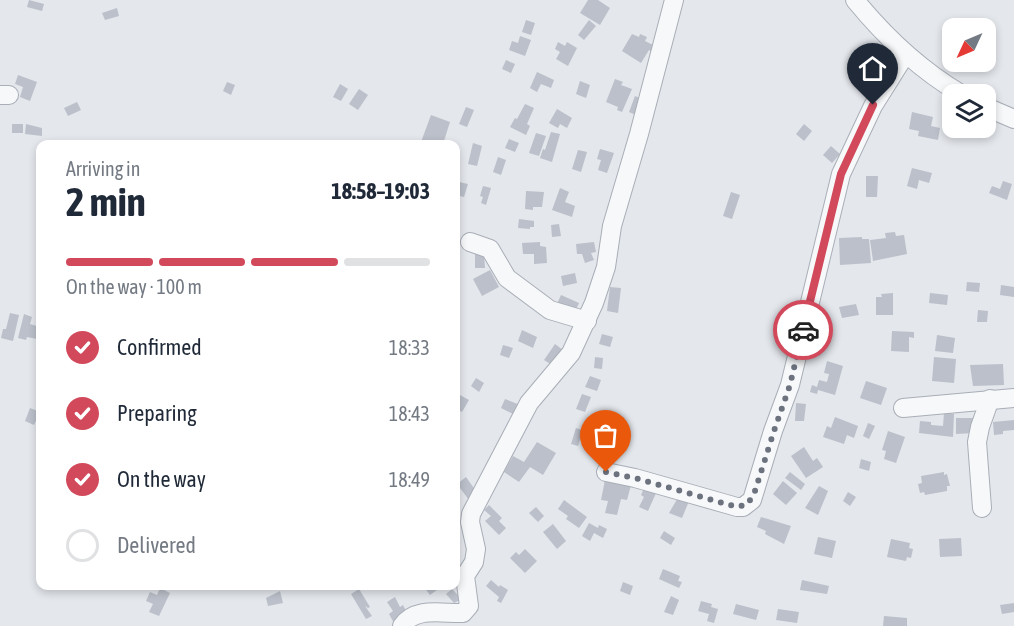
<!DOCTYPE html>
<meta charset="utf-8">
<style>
:root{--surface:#fff;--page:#f6f6f7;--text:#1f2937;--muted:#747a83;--line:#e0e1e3;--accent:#d1495b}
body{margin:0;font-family:"Asap Condensed",sans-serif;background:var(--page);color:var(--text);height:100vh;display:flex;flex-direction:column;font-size:22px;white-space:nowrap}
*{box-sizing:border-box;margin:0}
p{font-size:20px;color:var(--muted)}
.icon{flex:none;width:33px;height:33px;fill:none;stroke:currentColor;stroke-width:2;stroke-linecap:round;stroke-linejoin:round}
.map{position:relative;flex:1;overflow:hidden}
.sheet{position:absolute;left:36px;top:140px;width:424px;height:450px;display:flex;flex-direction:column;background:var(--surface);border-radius:12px;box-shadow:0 3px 9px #0003}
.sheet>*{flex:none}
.needle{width:39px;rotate:226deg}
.buttons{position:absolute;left:942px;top:18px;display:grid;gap:12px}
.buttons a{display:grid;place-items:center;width:54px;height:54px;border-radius:12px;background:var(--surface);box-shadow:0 3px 9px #0003;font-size:30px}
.pin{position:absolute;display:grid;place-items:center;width:51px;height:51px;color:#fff;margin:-62px -26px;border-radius:50% 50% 50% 0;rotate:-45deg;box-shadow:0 0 6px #0007}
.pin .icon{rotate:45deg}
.courier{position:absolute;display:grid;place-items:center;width:60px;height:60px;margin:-30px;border:4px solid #d1495b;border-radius:50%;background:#fff;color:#222;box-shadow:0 2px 8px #0007}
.summary em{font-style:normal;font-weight:700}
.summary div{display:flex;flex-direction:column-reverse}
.summary{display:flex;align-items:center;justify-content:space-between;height:102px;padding:0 30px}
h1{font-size:39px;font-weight:700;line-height:45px}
.bar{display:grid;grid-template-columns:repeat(4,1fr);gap:9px 6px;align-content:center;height:72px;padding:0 30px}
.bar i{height:8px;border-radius:4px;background:var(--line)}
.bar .current{background:var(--accent)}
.bar p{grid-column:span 4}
ol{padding:0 30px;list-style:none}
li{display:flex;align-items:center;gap:18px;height:66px}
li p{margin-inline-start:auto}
li .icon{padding:6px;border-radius:50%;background:var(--accent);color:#fff;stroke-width:4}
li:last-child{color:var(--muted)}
li i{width:33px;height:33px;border:3px solid var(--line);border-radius:50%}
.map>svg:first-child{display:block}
.building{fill:#bbc0ca}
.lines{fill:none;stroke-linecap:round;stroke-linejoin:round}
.minor-casing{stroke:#a9aeb7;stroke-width:20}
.minor{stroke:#f7f8fa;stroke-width:18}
.done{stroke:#6c737f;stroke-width:6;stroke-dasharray:0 10.8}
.route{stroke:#d1495b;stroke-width:8}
</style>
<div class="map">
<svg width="1014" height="626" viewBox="0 0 1014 626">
<rect width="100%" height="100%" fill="#e4e7ec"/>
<!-- building -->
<g class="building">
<polygon points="29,0 44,4 42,11 27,7"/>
<polygon points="588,0 598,0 610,8 600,25 580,13"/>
<polygon points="117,8 119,16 105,20 102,13"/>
<polygon points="526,20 535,23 531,35 522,32"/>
<polygon points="589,20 596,26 584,40 578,35"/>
<polygon points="632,34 639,37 640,34 647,37 645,41 655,46 652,52 649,50 641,63 622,51"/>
<polygon points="520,36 531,40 525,56 509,50 512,41 518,43"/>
<polygon points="558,42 565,46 567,42 577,48 568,66 556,59 560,52 555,49"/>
<polygon points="506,60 515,64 511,73 502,69"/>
<polygon points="537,72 554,80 551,88 541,84 537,92 530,88"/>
<polygon points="18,75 37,82 30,101 20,97 23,87 15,84"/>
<polygon points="615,79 623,82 621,85 632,89 622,112 617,110 618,107 606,102"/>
<polygon points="580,81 590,85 586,98 576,94"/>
<polygon points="227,82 235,85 231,95 223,91"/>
<polygon points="340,84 348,89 341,101 333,97"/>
<polygon points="359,89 368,95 358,110 349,104"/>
<polygon points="635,96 644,100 638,116 629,112"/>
<polygon points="77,102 81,110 68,116 64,108"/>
<polygon points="525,104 534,108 527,124 530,126 526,135 510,127 515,118 517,119"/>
<polygon points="466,107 474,110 467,127 459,124"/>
<polygon points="557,109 572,118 567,128 560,124 558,128 549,123"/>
<polygon points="912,112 933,117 931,126 940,128 938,140 918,136 919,131 909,129"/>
<polygon points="431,115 450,122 443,144 421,142"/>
<rect x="12" y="124" width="11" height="9"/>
<polygon points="26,124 42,128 42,136 25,134"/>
<polygon points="804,124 812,131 804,141 796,134"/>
<polygon points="551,132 560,134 552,162 540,158 543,149 545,150"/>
<polygon points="536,133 546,136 539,156 529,153"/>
<polygon points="509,139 519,143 515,152 505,148"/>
<polygon points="473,143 482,146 477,166 468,164"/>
<polygon points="831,146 840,154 832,163 823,155"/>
<polygon points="600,149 614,153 607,173 598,170 601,160 597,159"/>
<polygon points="578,150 587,152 581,172 572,169"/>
<polygon points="498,157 506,160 501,175 493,172"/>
<polygon points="912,168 932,173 929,183 919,180 917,189 907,186"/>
<polygon points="866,176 878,176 877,197 866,197"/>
<polygon points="1003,181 1012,184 1007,200 989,193 992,186 1000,189"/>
<polygon points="459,182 468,184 464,197 456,195"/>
<polygon points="483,186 491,188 486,205 481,203 483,197 480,196"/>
<polygon points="560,188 569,192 565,202 575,206 572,217 552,210"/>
<polygon points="526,191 544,192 542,207 533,207 533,210 525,209"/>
<polygon points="731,192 740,195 732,219 723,216"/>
<polygon points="519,219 534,221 534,227 530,227 530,229 518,228"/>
<polygon points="559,224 561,236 552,237 551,225"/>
<polygon points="895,232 896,236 904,235 907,254 873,261 870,240 886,238 885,233"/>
<polygon points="862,237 862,239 869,239 871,263 840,265 839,238"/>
<polygon points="540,242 540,246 546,247 547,263 534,264 534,254 523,254 522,243"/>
<polygon points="594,242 596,252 591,253 594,260 585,263 582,254 577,254 576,244"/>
<polygon points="475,254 484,254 485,268 475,268"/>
<polygon points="490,270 499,287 482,296 473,279"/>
<polygon points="575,273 577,283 563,286 561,276"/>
<polygon points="967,282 980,283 979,292 966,291"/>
<polygon points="1001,285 1014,287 1014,297 1000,295"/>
<polygon points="610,287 621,288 618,313 607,311"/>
<polygon points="893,293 893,315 876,315 876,297 882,297 881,294"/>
<polygon points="930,293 948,295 947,305 929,303"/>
<polygon points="561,295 579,303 573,316 555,308"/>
<polygon points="856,304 859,315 842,318 839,307"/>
<polygon points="978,310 988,311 987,322 977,322"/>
<polygon points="10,313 19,315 13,341 1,338 3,329 6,329"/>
<polygon points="24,314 32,317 30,324 40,327 37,339 27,337 26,340 18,338"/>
<polygon points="522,330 537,337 533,348 518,341"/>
<polygon points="892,331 914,332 914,338 909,337 909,352 891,351"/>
<polygon points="602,334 613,337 610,347 599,344"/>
<polygon points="937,335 955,338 953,353 935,351"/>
<polygon points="555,344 563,350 552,365 544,360"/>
<polygon points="503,345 513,348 509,358 500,355"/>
<polygon points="595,357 603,358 602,369 594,368"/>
<polygon points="934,357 956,359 954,383 932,381"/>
<polygon points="827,361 843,366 835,395 818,390 817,394 810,392 812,385 817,387 819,380 827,382 829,374 824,373"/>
<polygon points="1003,364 1004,385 973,386 970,365"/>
<polygon points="590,376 601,380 597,391 585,387"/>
<polygon points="476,378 484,383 479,392 471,386"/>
<polygon points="866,381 887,388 881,405 860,398"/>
<polygon points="582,394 591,397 585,412 576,409"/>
<polygon points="460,395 469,400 462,412 456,409 456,403"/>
<polygon points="505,399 523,406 517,416 501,408"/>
<polygon points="796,403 806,404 804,421 795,421"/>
<polygon points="30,408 40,412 34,425 25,421"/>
<polygon points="944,413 954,414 953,437 919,433 920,421 931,422 931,425 943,426"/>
<polygon points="835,417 858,426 854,438 847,435 844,444 823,437 827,426 831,428"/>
<polygon points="956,418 974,418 975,433 956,434"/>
<polygon points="1014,420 1014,430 1003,431 1003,434 994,435 993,422"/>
<polygon points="868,423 875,426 869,439 863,436"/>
<polygon points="576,428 588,432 585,440 580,439 578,446 571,444"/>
<polygon points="888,431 905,437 896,463 884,459 886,451 882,450"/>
<polygon points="537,442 556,453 543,475 530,467 519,482 504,472 513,456 524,462"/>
<polygon points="804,447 813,461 817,458 823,467 806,478 791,456"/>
<polygon points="861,459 871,462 869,471 859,468"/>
<polygon points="790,472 805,484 801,490 785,478"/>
<polygon points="944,472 944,475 947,474 950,486 947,486 947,491 925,495 924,492 920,493 918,484 922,483 921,476"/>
<polygon points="466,477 478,494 469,500 457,484"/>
<polygon points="605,480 631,485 627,500 621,499 617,515 605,513 608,501 601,500"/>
<polygon points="783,481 797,493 786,505 773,494"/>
<polygon points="645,486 657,491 648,511 639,507 644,497 641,495"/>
<polygon points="819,486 828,491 818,515 805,508"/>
<polygon points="848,492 856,497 850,506 843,501"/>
<polygon points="679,496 689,501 682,518 669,513"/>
<polygon points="564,500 587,517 579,528 566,519 568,516 558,509"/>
<polygon points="489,505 502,518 499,521 506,528 499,535 485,521 491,516 484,510"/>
<polygon points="536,507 544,516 538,522 529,513"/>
<polygon points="761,517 791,526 784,544 765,534 766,531 757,527"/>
<polygon points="589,523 598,528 599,525 607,529 603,538 594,533 590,541 582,536"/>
<polygon points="553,524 566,541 557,549 543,532"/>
<polygon points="664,531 675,538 671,545 660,538"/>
<polygon points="818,537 836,541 832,558 814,554"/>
<polygon points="961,538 962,556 940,557 939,539"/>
<polygon points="891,539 910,543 909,548 913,549 911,558 907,557 906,561 887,557"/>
<polygon points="525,549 537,561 525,573 510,558 516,552 519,555"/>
<polygon points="663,569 680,576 678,581 682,582 679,588 659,579"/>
<polygon points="491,580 499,587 500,585 508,590 501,603 497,601 499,597 486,586"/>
<polygon points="802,580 829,586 827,594 800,590"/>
<polygon points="623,582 633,586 630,595 620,591"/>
<polygon points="425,585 439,585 441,587 430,595 424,587"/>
<polygon points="160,588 170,593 159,616 149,612 153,604 146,601 150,592 157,595"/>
<polygon points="359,589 370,607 368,608 365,606 372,616 366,619 351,594"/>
<polygon points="452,589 462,599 454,603 446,594"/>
<polygon points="280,591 283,603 268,606 266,598"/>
<polygon points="671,596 679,600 673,615 664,612"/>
<polygon points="395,597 400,607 403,605 408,615 394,623 389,614 393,611 387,602"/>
<polygon points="701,601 712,604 711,607 718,609 714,623 707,621 709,614 698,611"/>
<polygon points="1014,603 1014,612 1002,614 1000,605"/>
<polygon points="736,604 759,610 756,620 733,614"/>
<polygon points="778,609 799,612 797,623 776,620"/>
<polygon points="884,616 907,618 907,626 883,626"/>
</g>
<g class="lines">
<defs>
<g id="minor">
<path d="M855,0C886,38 919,69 961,94"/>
<polyline points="0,95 9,95"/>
<polyline points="986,107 1014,119"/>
<polyline points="470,242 490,249 507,278 550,310 587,321"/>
<polyline points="903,408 1014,398"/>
<polyline points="606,472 635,478 737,507 743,507 752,500 773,431 790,385 841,174 873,106 905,55"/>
<polyline points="982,508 977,442 980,427 990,399"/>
<path d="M402,626C415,606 443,614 463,613L469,606L465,576L474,562L476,549L470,522L471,514L529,403L571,353L594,303L606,267L612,226L639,134L674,0"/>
</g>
</defs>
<!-- minor casing -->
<use href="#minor" class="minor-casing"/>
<!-- minor -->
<use href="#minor" class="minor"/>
</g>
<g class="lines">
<!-- done -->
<polyline class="done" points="606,472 635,478 737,507 748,504 755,491 774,431 790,385 803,330"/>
<!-- route -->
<polyline class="route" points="803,330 841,174 873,105"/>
</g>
</svg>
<div class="buttons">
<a><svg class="needle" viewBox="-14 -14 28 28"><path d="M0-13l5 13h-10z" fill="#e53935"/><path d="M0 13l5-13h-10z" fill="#747a83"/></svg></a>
<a><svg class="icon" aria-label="layers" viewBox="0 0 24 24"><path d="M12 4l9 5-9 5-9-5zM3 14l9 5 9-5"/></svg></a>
</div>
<div class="pin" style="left:606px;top:472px;background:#ea580c"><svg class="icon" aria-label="bag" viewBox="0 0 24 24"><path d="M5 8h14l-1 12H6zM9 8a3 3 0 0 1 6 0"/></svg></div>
<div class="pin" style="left:873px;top:105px;background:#1f2937"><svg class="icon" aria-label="home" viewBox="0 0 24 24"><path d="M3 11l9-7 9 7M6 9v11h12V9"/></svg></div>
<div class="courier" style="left:803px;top:330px"><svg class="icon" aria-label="car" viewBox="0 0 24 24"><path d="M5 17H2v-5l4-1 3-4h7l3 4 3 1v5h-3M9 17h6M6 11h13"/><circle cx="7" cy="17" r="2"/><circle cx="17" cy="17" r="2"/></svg></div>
<section class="sheet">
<div class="summary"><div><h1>2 min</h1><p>Arriving in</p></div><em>18:58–19:03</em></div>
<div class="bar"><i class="current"></i><i class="current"></i><i class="current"></i><i></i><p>On the way · 100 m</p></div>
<ol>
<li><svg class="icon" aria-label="check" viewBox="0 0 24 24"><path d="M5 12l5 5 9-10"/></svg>Confirmed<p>18:33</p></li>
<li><svg class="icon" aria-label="check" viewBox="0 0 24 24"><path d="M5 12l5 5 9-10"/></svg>Preparing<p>18:43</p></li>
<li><svg class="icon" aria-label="check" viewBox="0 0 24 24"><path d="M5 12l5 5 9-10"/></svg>On the way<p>18:49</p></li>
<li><i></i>Delivered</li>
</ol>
</section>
</div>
